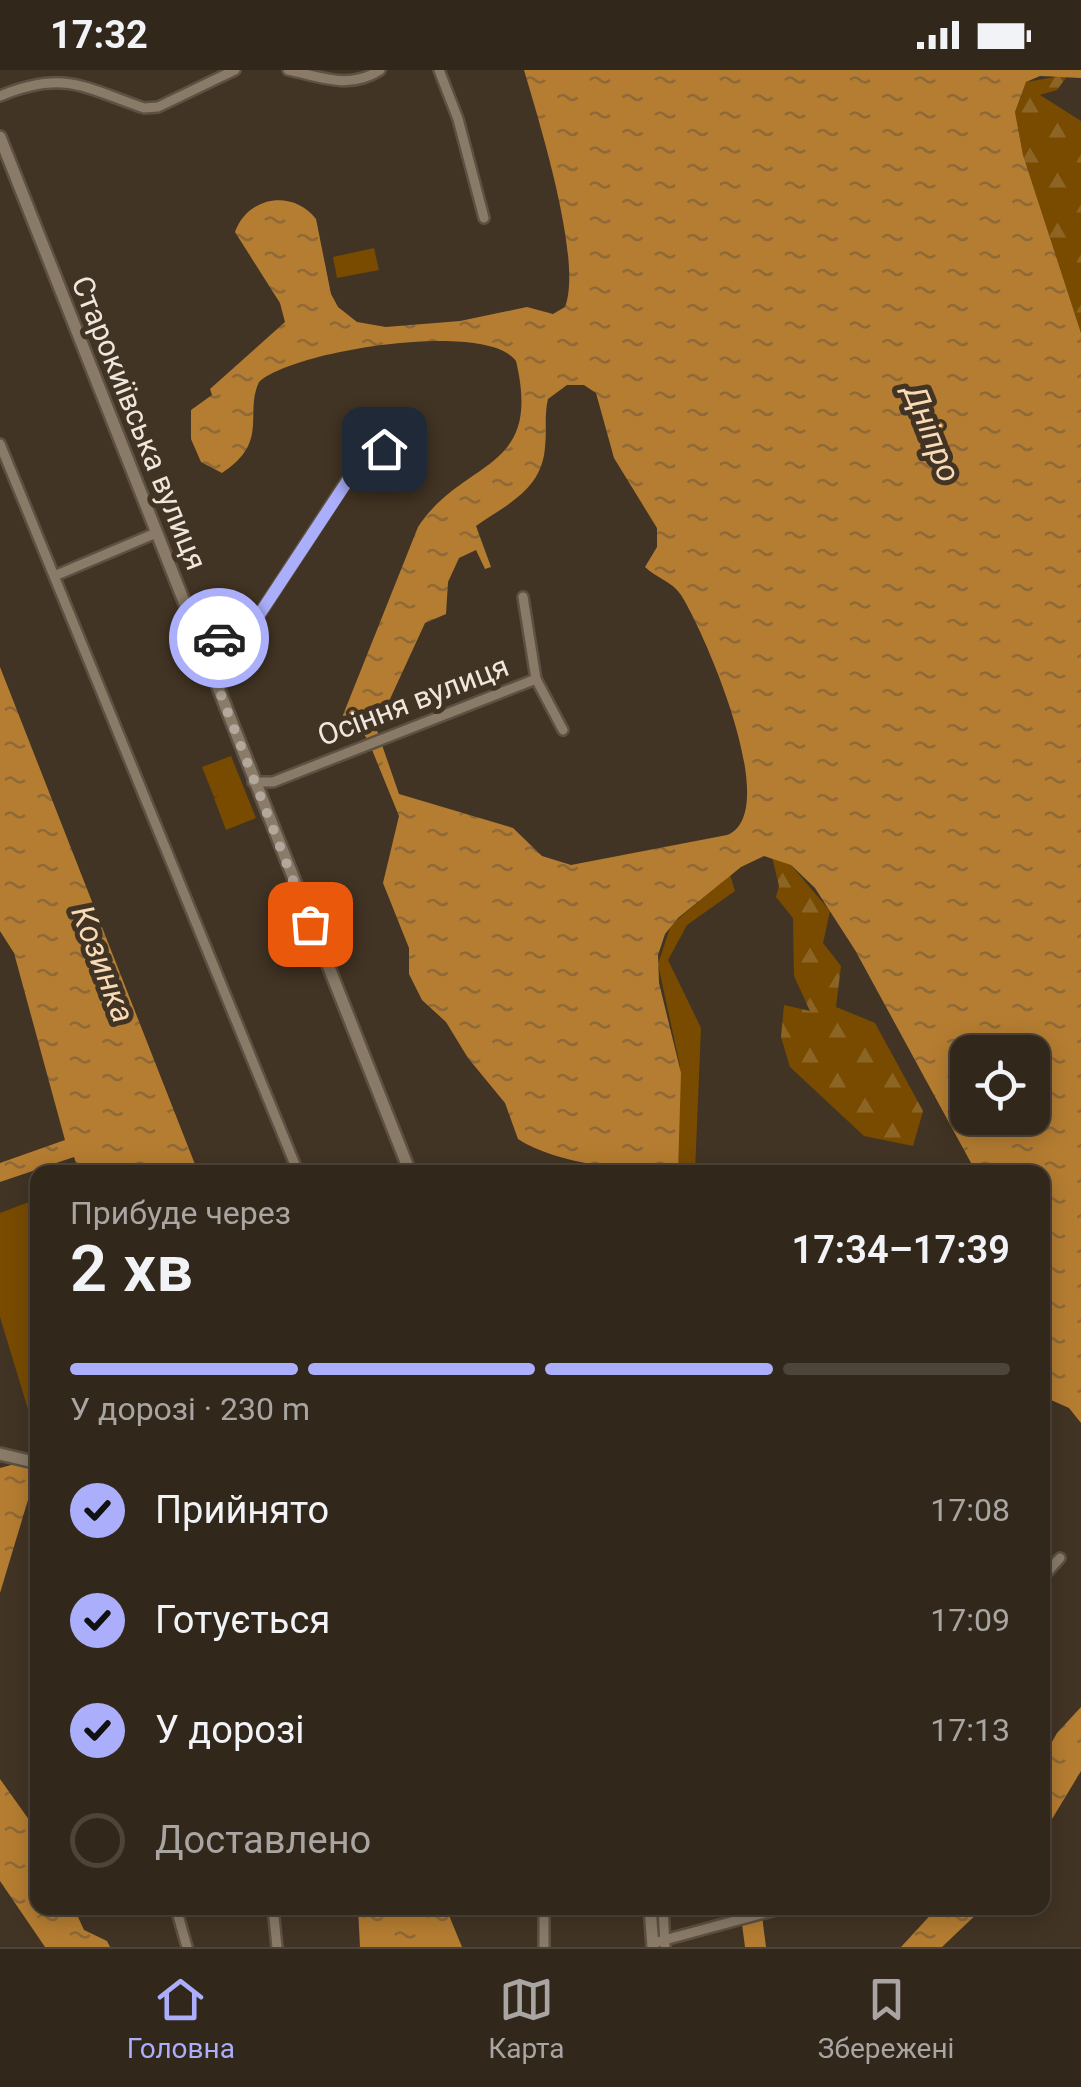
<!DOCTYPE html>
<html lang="uk">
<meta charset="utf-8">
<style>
:root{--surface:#32271b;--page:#3d3328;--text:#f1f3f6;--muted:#a8a5a3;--line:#4d443a;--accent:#abaffb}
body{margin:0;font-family:Roboto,sans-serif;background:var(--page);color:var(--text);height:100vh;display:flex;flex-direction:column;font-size:38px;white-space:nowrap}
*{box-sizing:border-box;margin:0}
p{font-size:32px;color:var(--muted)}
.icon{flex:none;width:55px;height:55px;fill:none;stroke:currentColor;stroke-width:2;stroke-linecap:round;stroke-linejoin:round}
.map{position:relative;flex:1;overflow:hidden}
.side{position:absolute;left:30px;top:1095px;width:1020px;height:750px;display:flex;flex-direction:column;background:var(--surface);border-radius:20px;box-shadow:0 5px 25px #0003,0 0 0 2px var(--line)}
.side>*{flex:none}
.controls{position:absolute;left:950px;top:965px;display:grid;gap:20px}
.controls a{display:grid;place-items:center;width:100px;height:100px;border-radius:20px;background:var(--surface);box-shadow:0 5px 25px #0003,0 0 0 2px var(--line);font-size:50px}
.pin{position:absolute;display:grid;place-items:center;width:85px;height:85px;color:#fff;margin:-42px;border-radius:20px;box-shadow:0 5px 15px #0006}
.courier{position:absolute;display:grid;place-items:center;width:100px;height:100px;margin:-50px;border:8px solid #abaffb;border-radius:50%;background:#fff;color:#222;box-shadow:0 2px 12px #0007}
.head em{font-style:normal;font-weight:600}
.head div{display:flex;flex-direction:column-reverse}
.head{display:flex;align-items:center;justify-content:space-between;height:170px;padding:0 40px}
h1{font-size:65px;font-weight:600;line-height:75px}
.bar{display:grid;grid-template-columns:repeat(4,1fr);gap:15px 10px;align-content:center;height:120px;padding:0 40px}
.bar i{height:12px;border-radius:8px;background:var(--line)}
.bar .selected{background:var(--accent)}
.bar p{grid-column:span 4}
ol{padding:0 40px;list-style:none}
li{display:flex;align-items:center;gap:30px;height:110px}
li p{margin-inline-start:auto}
li .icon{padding:10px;border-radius:50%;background:var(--accent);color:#111;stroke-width:4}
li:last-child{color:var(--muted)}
li i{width:55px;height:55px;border:5px solid var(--line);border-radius:50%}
.status{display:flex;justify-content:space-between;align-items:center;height:70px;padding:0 50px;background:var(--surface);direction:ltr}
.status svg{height:28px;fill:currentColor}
.dock{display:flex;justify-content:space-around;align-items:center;height:140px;border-top:2px solid var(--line);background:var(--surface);font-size:28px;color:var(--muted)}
.dock a{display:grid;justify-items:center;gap:5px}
.dock .selected{color:var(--accent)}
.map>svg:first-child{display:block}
.green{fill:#784b00}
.forest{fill:url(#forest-firs)}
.water{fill:url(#water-ripples);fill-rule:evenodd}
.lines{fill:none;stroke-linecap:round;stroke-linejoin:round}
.minor-casing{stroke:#5c5142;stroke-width:14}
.tertiary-casing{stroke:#5c5142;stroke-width:16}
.minor{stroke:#8a7b68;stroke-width:9}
.tertiary{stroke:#8a7b68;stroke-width:11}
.done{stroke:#b2a89c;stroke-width:10;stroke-dasharray:0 18}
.route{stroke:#abaffb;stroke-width:12}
.labels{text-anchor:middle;stroke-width:10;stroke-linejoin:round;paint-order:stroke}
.street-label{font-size:30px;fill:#efe6dc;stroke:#423424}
.water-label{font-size:32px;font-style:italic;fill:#f9dab7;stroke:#423424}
</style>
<div class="status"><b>17:32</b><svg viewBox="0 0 49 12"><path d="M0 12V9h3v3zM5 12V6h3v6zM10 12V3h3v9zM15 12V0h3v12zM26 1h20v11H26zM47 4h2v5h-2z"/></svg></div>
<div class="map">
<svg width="1081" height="1877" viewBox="0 0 1081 1877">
<defs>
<pattern id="forest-firs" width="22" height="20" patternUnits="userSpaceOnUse" patternTransform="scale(2.5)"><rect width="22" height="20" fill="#784b00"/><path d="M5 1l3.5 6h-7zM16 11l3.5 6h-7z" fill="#8c6525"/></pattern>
<pattern id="water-ripples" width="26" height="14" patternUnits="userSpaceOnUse" patternTransform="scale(2.5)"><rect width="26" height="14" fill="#b57d31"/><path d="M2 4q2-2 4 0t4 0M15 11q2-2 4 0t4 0" fill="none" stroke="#8f6937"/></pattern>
</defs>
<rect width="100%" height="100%" fill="#423424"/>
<!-- green -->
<g class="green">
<polygon points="374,178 379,200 337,208 333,187"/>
<polygon points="231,686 256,748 226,760 214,728 218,726 214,727 202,697"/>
<polygon points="730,805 735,821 687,855 668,890 701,958 695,1102 677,1102 680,996 658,894 671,855"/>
<polygon points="37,1129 37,1369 0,1247 0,1143"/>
</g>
<!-- forest -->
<g class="forest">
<polygon points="1068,5 1057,20 1040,25 1081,51 1081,263 1023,85 1015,42 1026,12"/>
<polygon points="772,787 791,795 830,841 823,873 841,896 836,937 875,953 923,1041 913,1076 864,1066 790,997 781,967 784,935 810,941 794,906 793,848 776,827 779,816"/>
</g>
<!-- water -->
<g class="water">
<path d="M524,0H1081V8L1040,6L1026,12L1015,42L1023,85L1081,263V1353L1069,1338L1051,1330L1043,1336L1042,1102H976L855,880L815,818L791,795L764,786L741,797L678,848L665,864L658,885L659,913L681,1003L678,1102C634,1102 555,1094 518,1069L505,1033L468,988L446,952L422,930L409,904V878L383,813L399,746L368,670L363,663L350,666L343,645L418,457C464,387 543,404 516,291C487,250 294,280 259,312C244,344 270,372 222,403L201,392L191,369V340L212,325L210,319L285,252L280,233L235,162C248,126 293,119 316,149L331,224L338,237L357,252L386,257L460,251L527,237L553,244L565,237C583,191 539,51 524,0ZM567,315H584L596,323L614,388L657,458V477L645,497C656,508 672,511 681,525C704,561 784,743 727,765L571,795L542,786L513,758L399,724L374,652L390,629L425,553L446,544L448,512L459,488L476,480L485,499L491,497L476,456C507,434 542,420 545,377C547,361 544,345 548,329ZM968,982H1032V1048H968Z"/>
<polygon points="0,597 198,1102 79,1102 74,1087 0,1112 0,1093 65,1070 14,883 0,861"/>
<polygon points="15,1394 37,1400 0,1523 0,1398"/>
<polygon points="1081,1637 1081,1701 1043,1764 1043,1688 1057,1663"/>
<polygon points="0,1709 37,1761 38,1838 74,1838 84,1860 107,1871 110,1877 45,1877 0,1811"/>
<polygon points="358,1838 446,1838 462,1877 360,1877"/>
<polygon points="740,1838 761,1838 766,1877 745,1877"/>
<polygon points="937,1838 983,1838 942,1877 901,1877"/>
</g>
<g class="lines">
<defs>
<g id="minor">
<path d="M288,0C322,7 349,20 380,0"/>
<polyline points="439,0 458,49 484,148"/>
<path d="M0,26C64,0 83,17 144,38L158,37L235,0"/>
<polyline points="0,374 298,1102"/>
<polyline points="59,504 156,463"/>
<polyline points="523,527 536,609"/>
<polyline points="202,576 257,548 353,401 384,379"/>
<polyline points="253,712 273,712 536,609 563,660"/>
<polyline points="1042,1508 1060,1488"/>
<polyline points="176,1838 187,1877"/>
<polyline points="273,1838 277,1877"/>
<polyline points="663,1838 665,1877"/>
<polyline points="653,1873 783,1838"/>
<polyline points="544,1877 544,1838"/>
</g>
<g id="tertiary">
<polyline points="0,67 410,1102"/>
<polyline points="0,1384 38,1393"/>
<polyline points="650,1838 653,1877"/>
</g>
</defs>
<!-- minor casing -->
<use href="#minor" class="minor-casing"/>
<!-- tertiary casing -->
<use href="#tertiary" class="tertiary-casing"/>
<!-- minor -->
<use href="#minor" class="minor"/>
<!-- tertiary -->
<use href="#tertiary" class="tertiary"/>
</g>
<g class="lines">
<!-- done -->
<polyline class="done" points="219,568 202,576 310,854"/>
<!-- route -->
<polyline class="route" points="219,568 257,548 354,401 384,379"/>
</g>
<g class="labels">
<!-- street labels -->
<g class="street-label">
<text transform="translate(139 353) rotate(68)" y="10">Старокиївська вулиця</text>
<text transform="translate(413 631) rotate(-21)" y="10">Осіння вулиця</text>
</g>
<!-- water labels -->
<g class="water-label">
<text transform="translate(932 363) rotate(68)" y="11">Дніпро</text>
<text transform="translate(103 894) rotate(69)" y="11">Козинка</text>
</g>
</g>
</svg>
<div class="controls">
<a><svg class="icon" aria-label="locate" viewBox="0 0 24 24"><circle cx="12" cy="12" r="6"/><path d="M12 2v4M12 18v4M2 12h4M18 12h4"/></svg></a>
</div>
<div class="pin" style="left:310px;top:854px;background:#ea580c"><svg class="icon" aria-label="bag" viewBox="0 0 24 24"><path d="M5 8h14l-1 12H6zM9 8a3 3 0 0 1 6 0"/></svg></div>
<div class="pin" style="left:384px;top:379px;background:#1f2937"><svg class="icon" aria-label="home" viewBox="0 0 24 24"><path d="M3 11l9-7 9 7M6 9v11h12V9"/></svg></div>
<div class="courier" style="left:219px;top:568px"><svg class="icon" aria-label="car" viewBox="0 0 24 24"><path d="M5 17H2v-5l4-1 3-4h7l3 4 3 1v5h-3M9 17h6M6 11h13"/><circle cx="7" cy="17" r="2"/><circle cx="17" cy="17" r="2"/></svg></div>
<section class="side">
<div class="head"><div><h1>2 хв</h1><p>Прибуде через</p></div><em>17:34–17:39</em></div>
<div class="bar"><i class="selected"></i><i class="selected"></i><i class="selected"></i><i></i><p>У дорозі · 230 m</p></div>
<ol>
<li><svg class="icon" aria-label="check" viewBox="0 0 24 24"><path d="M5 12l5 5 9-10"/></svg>Прийнято<p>17:08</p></li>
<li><svg class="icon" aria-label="check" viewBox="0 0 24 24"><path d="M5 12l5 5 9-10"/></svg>Готується<p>17:09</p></li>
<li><svg class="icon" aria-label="check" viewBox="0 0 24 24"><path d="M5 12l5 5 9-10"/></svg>У дорозі<p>17:13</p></li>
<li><i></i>Доставлено</li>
</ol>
</section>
</div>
<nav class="dock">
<a class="selected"><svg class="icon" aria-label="home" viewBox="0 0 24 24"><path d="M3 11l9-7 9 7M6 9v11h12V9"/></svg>Головна</a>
<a><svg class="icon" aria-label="map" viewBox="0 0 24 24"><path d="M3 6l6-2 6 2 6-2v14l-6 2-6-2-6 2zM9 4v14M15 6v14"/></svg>Карта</a>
<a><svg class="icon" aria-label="saved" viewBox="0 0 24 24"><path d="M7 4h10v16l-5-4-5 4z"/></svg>Збережені</a>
</nav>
